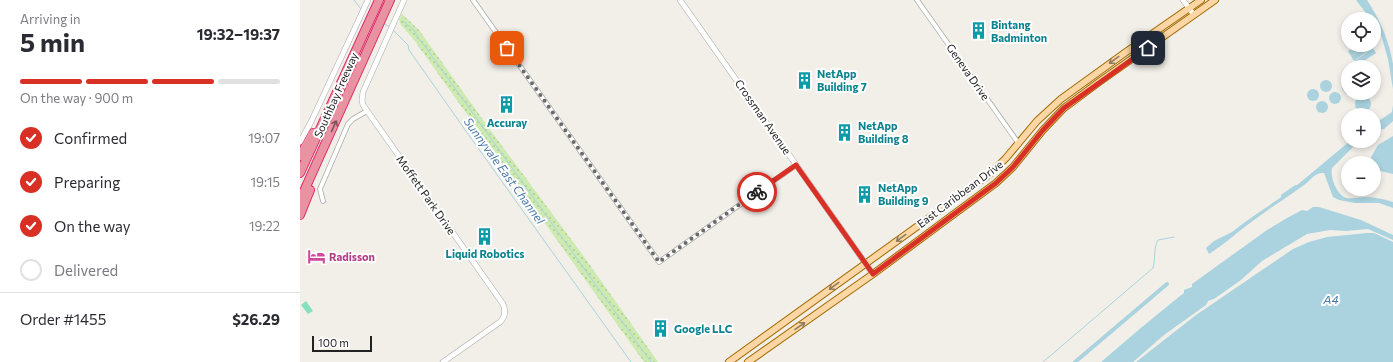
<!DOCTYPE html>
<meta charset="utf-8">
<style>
:root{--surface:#fff;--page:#f2f2f3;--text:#2b2b33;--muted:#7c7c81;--line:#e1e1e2;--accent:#d93025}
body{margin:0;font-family:Commissioner,sans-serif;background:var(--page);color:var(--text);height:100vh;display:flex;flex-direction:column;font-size:15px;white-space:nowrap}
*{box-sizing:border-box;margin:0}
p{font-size:13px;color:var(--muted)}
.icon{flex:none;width:22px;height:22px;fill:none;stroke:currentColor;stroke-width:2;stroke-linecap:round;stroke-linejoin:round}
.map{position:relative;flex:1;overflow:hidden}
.panel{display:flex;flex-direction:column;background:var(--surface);width:300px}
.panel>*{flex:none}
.tools{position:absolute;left:1041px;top:12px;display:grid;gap:8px}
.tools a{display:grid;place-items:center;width:40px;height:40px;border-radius:50%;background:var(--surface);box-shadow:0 2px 6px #0003;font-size:20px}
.scale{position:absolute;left:12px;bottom:10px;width:60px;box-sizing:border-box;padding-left:4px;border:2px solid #222;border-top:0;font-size:11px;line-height:14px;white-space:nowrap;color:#222;-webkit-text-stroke:3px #fff;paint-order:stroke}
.pin{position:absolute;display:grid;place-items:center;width:34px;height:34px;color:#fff;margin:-17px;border-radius:8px;box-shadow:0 2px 6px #0006}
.courier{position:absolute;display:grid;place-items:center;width:40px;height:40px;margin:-20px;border:3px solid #d93025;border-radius:50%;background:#fff;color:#222;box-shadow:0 1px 5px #0007}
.overview em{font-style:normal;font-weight:700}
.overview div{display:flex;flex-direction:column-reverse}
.overview{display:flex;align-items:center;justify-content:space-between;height:68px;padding:0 20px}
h1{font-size:26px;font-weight:700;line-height:30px}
.bar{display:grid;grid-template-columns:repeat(4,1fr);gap:6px 4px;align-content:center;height:48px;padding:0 20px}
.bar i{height:5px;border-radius:3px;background:var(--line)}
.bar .on{background:var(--accent)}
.bar p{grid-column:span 4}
.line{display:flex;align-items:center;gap:10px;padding:0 20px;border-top:1px solid var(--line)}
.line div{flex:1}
ol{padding:0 20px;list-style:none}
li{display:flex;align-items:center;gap:12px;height:44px}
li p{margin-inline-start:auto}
li .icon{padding:4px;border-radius:50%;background:var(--accent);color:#fff;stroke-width:4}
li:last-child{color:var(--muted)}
li i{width:22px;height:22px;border:2px solid var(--line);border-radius:50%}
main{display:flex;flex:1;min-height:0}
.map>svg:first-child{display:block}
.grass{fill:url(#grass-dots)}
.pitch{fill:#88e0be}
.water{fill:#aad3df}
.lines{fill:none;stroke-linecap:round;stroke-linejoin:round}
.stream{stroke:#aad3df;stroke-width:1}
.canal{stroke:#aad3df;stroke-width:4}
.minor-casing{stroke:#a9a9a9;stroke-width:5.5}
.tertiary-casing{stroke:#a9a9a9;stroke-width:6}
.primary-casing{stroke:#a06b00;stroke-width:8}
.motorway-casing{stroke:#dc2a67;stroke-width:10}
.minor{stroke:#fff;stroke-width:4}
.tertiary{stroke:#fff;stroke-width:5}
.primary{stroke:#fcd6a4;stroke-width:6}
.motorway{stroke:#e892a2;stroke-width:8}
.oneway{stroke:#8f7c63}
.oneway2{stroke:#7b545c}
.done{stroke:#6b6a68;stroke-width:4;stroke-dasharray:0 7.2}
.route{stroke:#d93025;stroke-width:5}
.labels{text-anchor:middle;stroke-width:4;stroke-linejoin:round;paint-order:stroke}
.culture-label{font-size:11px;font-weight:bold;fill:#0d838f;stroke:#fff;text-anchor:start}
.street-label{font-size:11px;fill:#222;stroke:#fff}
.hotel-label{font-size:11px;font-weight:bold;fill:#b23c85;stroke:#fff;text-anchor:start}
.water-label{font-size:12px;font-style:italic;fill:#4a7aab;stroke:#fff}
</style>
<main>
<section class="panel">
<div class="overview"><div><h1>5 min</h1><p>Arriving in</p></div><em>19:32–19:37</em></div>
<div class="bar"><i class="on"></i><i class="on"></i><i class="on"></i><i></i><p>On the way · 900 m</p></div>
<ol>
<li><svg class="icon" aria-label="check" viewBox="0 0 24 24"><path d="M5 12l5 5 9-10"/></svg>Confirmed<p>19:07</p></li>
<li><svg class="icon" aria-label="check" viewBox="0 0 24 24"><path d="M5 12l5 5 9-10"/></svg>Preparing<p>19:15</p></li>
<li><svg class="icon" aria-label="check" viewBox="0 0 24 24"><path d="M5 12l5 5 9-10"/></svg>On the way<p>19:22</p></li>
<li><i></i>Delivered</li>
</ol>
<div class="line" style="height:52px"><div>Order #1455</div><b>$26.29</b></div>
</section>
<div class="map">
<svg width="1093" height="362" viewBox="0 0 1093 362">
<defs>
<pattern id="grass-dots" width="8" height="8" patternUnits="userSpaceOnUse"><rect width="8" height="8" fill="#cdebb0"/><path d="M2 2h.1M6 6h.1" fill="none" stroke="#b0c997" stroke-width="1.8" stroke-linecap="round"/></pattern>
</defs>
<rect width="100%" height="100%" fill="#f2efe9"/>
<!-- grass -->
<polygon class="grass" points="102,14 119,30 188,127 285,258 358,362 344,362 114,40 101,25 99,19"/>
<!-- pitch -->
<polygon class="pitch" points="6,301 13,311 8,314 1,305"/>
<!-- water -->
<g class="water">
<path d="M1056,0H1067C1080,20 1089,40 1093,64C1093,72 1093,81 1093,89L1088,59L1082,38L1076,21L1069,17Z"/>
<polygon points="1057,45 1066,45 1051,56 1048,51"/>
<polygon points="1067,45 1070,45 1072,48 1054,61 1051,56"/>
<polygon points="1073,48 1076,53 1058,65 1055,61"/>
<polygon points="1048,79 1048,93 1057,93 1053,95 1046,94 1042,89 1044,82"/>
<circle cx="1026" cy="86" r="6"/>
<circle cx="1013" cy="95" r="6"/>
<circle cx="1035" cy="98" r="6"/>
<circle cx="1063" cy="104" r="8"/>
<circle cx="1022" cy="107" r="6"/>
<polygon points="1093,105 1093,121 1084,129 1074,131 1074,124 1092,112"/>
<polygon points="1093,136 1093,174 1076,170 1071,157 1078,145"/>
<path d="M1050,141H1059L1032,168C1030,177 1036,194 1046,198C1052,199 1059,197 1065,197C1075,197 1084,199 1093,202V208L1079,203H1055L1039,200L1033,197L1024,173C1015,172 1011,180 1004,185C985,199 965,211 946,226C934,235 922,246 909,254L906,248L914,241L932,232L945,222L990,191Z"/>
<polygon points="1013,207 1019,207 1061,220 1093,235 1093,240 1068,229 1046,231 1030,230 1007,234 962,261 941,280 914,299 908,301 906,305 864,335 833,362 801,362 842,327 880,296 884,293 884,290 892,287 892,284 967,230 987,218 1002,210 1007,211"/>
<polygon points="1067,233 1074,233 1093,242 1093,362 836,362 896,315 993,249 1009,242 1027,237"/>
</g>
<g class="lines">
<!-- stream -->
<g class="stream">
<polyline points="54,0 61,9"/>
<polyline points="103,21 114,30 118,38 124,45 351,362"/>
<polyline points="84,24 90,27"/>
<path d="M92,29L108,45L109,50C182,155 257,258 331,362"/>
<path d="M743,362L853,268C856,258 853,249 858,240L874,237"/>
</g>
<!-- canal -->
<g class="canal">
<polyline points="983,196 996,187"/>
<polyline points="775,362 867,284"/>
</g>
<defs>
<g id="minor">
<polyline points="173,0 359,262 496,165"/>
<polyline points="617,0 719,144"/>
<polyline points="23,201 20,189 48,124 53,119 67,111"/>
</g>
<g id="tertiary">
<path d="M104,0L63,92L62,100L63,105L203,304C206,311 205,317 200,322L143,362"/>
<polyline points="380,0 573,274"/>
<polyline points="883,0 894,15"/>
<polyline points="0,142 11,122 68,0"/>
</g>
<g id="primary">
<polyline points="429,362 690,174 706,158 737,121 761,99 826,52 901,0"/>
<polyline points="448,362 573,274 696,183 713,167 743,130 764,108 799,82 915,0"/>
</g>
<g id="motorway">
<polyline points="0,156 13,133"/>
<polyline points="0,173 79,0"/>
<polyline points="0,200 90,0"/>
<polyline points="0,215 10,190"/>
</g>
</defs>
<!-- minor casing -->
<use href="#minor" class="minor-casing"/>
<!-- tertiary casing -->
<use href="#tertiary" class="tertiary-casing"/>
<!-- primary casing -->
<use href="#primary" class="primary-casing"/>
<!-- motorway casing -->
<use href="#motorway" class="motorway-casing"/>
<!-- minor -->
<use href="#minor" class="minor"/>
<!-- tertiary -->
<use href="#tertiary" class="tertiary"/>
<!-- primary -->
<use href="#primary" class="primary"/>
<!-- motorway -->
<use href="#motorway" class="motorway"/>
</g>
<!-- one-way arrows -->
<defs><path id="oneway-shaft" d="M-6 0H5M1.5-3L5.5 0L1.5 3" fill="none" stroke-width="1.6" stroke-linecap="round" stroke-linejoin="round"/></defs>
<g class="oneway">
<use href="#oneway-shaft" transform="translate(814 60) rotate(144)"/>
<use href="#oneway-shaft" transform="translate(601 238) rotate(144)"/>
<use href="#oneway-shaft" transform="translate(534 286) rotate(144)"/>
<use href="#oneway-shaft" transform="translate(500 326) rotate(-35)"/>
</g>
<use class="oneway2" href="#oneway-shaft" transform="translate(34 126) rotate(-66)"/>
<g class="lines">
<!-- done -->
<polyline class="done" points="207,48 359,262 457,192"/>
<!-- route -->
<polyline class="route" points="457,192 496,165 573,274 696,183 713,167 743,130 764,108 848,48"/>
</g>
<!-- icons -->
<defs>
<symbol id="building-bare" viewBox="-9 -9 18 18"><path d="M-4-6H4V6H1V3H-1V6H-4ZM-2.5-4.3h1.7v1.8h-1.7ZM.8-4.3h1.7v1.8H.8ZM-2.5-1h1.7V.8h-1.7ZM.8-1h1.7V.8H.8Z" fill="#0f9aa8" stroke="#fff" stroke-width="2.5" paint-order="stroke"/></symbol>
<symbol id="hotel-bare" viewBox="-9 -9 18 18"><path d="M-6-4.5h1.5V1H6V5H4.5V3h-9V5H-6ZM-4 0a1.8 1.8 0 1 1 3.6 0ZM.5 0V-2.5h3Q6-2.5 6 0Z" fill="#d1479c" stroke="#fff" stroke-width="2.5" paint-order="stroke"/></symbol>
</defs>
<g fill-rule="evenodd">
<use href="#building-bare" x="666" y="18" width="25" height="25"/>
<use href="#building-bare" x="492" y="68" width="25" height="25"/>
<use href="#building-bare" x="194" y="92" width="25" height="25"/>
<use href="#building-bare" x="532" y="120" width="25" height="25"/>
<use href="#building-bare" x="552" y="182" width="25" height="25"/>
<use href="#building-bare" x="172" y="224" width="25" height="25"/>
<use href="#hotel-bare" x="4" y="244" width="25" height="25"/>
<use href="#building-bare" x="348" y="316" width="25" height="25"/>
</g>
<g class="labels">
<!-- culture labels -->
<g class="culture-label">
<text x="691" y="29">Bintang<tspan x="691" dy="13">Badminton</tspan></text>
<text x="517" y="78">NetApp<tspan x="517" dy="13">Building 7</tspan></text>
<text x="207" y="127" text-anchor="middle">Accuray</text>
<text x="558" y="130">NetApp<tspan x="558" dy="13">Building 8</tspan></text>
<text x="578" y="192">NetApp<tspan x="578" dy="13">Building 9</tspan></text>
<text x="185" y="258" text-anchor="middle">Liquid Robotics</text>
<text x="374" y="333">Google LLC</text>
</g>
<!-- street labels -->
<g class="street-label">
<text transform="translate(668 72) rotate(55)" y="4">Geneva Drive</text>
<text transform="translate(36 95) rotate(-66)" y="4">Southbay Freeway</text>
<text transform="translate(463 117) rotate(55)" y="4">Crossman Avenue</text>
<text transform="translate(660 194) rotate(-37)" y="4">East Caribbean Drive</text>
<text transform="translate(126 195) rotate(55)" y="4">Moffett Park Drive</text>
</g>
<!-- hotel labels -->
<g class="hotel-label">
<text x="29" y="261">Radisson</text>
</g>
<!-- water labels -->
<g class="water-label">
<text transform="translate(204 171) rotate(54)" y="4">Sunnyvale East Channel</text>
<text x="1031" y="304">A4</text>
</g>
</g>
</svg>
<div class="tools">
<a><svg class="icon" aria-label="locate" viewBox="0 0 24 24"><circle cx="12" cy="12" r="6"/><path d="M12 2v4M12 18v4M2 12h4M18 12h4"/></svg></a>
<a><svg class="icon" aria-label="layers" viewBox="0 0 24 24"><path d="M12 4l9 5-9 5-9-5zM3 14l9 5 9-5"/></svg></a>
<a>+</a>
<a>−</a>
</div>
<div class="scale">100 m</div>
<div class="pin" style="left:207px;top:48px;background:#ea580c"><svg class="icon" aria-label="bag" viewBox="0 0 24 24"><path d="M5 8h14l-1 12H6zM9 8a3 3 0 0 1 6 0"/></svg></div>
<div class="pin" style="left:848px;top:48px;background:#1f2937"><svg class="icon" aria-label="home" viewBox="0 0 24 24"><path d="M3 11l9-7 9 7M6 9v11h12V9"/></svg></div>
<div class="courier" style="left:457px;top:192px"><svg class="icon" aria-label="bike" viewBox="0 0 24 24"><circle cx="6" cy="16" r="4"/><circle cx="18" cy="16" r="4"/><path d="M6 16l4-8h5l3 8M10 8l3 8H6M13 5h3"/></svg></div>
</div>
</main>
